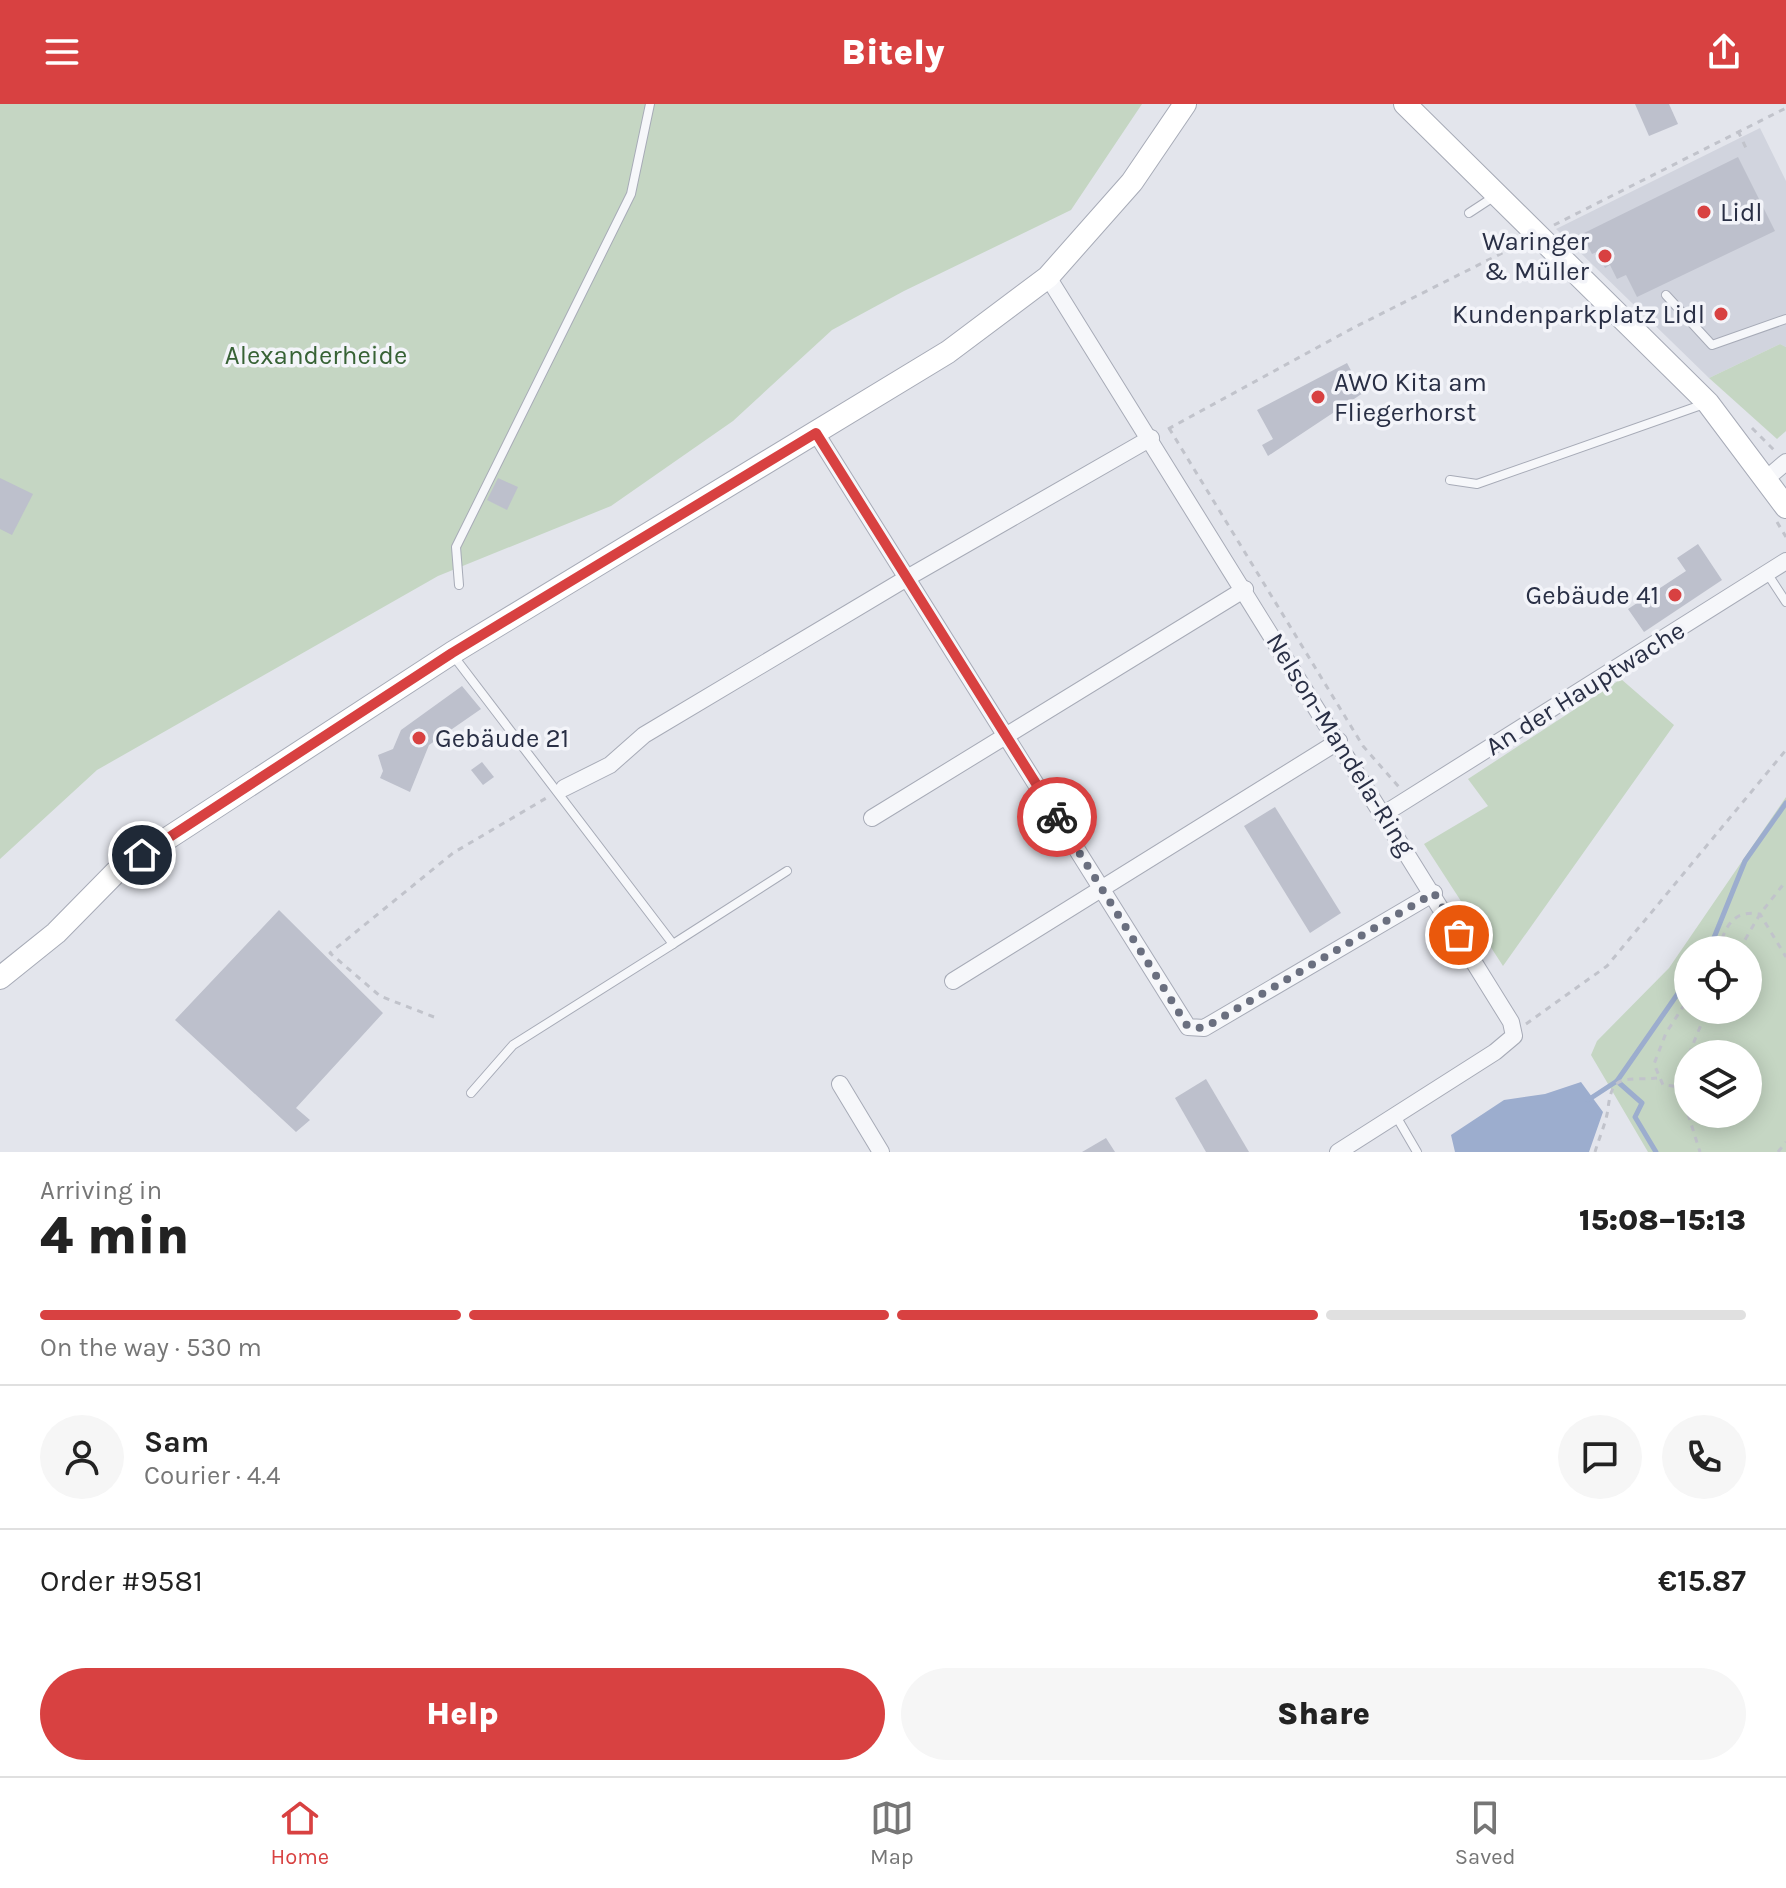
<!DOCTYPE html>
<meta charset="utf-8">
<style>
:root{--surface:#fff;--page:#f6f6f6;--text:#222;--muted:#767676;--line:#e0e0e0;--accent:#d84141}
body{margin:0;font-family:Karla,sans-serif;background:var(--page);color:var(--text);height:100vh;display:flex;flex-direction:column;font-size:30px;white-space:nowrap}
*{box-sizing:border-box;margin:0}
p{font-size:26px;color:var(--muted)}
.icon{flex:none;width:44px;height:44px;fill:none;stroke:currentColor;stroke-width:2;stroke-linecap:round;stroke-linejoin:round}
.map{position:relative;height:1048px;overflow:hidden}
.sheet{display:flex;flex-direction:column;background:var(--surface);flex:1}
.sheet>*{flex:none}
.tools{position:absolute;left:1674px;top:832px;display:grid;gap:16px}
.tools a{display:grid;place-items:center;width:88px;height:88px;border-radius:50%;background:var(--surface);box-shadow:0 4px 20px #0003;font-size:40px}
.pin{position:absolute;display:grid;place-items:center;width:68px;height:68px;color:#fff;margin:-34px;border:4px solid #fff;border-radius:50%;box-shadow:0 2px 8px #0007}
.courier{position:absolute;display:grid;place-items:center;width:80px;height:80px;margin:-40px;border:6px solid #d84141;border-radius:50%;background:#fff;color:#222;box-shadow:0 2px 10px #0007}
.summary em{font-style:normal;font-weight:800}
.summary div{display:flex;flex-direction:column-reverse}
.summary{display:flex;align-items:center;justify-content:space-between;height:136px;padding:0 40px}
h1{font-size:52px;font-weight:800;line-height:60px}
.bar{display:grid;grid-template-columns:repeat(4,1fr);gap:12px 8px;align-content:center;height:96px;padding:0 40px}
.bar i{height:10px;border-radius:6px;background:var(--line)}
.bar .selected{background:var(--accent)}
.bar p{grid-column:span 4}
.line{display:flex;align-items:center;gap:20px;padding:0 40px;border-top:2px solid var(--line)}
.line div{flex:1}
.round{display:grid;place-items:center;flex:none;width:84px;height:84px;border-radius:42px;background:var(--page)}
.action{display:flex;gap:16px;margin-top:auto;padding:16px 40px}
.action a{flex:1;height:92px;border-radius:48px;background:var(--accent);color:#fff;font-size:32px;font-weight:800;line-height:92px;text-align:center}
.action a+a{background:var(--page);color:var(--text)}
header{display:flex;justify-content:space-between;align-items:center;height:104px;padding:0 40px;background:var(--accent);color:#fff;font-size:36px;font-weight:800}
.menu{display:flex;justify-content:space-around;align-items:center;height:112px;border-top:2px solid var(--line);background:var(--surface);font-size:22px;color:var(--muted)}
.menu a{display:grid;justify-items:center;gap:4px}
.menu .selected{color:var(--accent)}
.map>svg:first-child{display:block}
.built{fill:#d1d4de}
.green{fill:#c5d6c3;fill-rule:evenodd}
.water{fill:#9cadce}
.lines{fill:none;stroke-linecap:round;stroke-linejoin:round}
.stream{stroke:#9cadce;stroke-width:5}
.building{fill:#bdc0cc}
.lane-casing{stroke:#a7abb7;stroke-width:10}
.street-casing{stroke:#a7abb7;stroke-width:18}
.secondary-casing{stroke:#a7abb7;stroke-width:24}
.path{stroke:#c1c3cb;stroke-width:3;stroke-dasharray:6 6;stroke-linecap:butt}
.lane{stroke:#f6f7fa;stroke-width:8}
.street{stroke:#f6f7fa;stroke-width:16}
.secondary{stroke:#fff;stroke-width:22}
.done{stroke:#6a6f7f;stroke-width:8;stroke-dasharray:0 14.4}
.route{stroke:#d84141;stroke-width:10}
.poi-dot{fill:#d84141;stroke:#f3f4f9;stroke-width:3}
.labels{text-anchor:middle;stroke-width:7;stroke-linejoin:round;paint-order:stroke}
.poi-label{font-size:26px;fill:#292f45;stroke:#f3f4f9;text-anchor:start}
.park-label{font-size:26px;fill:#376235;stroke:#f3f4f9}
.street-label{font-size:26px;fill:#292f45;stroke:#f3f4f9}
</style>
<header><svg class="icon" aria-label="menu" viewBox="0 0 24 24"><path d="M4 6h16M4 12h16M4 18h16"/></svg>Bitely<svg class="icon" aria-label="share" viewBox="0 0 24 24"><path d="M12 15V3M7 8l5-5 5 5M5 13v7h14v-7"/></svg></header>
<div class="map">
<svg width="1786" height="1048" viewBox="0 0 1786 1048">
<rect width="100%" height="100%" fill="#e3e5ec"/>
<!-- built -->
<polygon class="built" points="1760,24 1786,77 1786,243 1780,240 1709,274 1556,125"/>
<!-- green -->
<g class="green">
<polygon points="0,0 1142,0 1071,106 904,187 832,226 733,317 611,402 438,472 97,666 0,755"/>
<polygon points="1780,240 1786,243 1786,327 1777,335 1709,274"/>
<polygon points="1621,575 1674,621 1503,862 1424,740 1488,702 1468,675"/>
<path d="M1786,693V1048H1648L1591,951L1597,937L1669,864ZM1688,846H1748V906H1688ZM1688,950H1748V1010H1688Z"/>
</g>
<!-- water -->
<polygon class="water" points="1581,978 1603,1008 1589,1048 1455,1048 1451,1031 1504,996 1545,990"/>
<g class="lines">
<!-- stream -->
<g class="stream">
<polyline points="1709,846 1745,757 1786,699"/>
<polyline points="1617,977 1642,999 1635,1013 1656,1048"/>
<polyline points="1588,996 1617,977 1688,875"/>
</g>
</g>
<!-- building -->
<g class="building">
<polygon points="1635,0 1669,0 1678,20 1649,32"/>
<polygon points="1738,53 1775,127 1637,193 1626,171 1617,175 1610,161 1605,164 1597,148 1592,150 1582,130"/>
<polygon points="1347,259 1363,289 1268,352 1262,341 1273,335 1257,306"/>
<polygon points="0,374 33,390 12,431 0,425"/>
<polygon points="498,374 518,383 507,406 487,396"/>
<polygon points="1698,440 1722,476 1644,528 1628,505 1686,467 1677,454"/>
<polygon points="462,582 481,605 429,641 410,688 380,674 383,667 378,651 393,645 401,626"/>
<polygon points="482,658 494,673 483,681 471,666"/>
<polygon points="1275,703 1341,809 1310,829 1244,722"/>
<polygon points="279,806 383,909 296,1004 310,1016 296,1028 175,916"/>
<polygon points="1206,975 1249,1048 1206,1048 1175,994"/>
<polygon points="1106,1034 1115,1048 1082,1048"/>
</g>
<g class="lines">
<defs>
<g id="lane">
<polyline points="1469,109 1495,92"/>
<polyline points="1666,191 1712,241 1786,215"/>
<polyline points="1450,376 1477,380 1707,299"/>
<polyline points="1767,469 1786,498"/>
<polyline points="459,481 456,443 631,90 650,0"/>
<polyline points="452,550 673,840 787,767"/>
<polyline points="471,989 513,941 673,840"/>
<polyline points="1396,1012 1417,1048"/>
</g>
<g id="street">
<polyline points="1048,173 1511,918 1514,932 1495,948 1338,1048"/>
<polyline points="816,329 1188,923 1204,924 1434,789"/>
<polyline points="1766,375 1786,358"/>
<polyline points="564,684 610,661 644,631 907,474 1151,334"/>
<polyline points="1384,710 1786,457"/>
<polyline points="872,714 1245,485"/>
<polyline points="953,877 1339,637"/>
<polyline points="840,980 881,1048"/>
</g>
<g id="secondary">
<polyline points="1405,0 1708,299 1786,403"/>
<polyline points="0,874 56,829 116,768 452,549 948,248 1048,173 1132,78 1185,0"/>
</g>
</defs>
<!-- lane casing -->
<use href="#lane" class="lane-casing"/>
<!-- street casing -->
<use href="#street" class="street-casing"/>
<!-- secondary casing -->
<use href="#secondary" class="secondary-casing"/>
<!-- path -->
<g class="path">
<polyline points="1738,27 1746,44"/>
<polyline points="1554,121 1786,4"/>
<polyline points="1169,324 1363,642 1399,683"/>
<polyline points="1752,324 1775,347"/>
<polyline points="1168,325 1353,224 1522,139"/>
<polyline points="1777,418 1786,433"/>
<path d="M1719,846C1724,823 1734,805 1760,810L1786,853"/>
<polyline points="1739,846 1760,810 1786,777"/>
<polyline points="434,913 380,892 330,849 453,749 548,693"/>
<polyline points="1526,920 1607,862 1786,646"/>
<polyline points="1689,950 1707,906"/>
<polyline points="1688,959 1683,993 1688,1008"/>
<polyline points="1684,990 1673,982 1663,981 1654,960 1666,929 1688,895"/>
<polyline points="1688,1010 1700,1048"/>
<path d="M1595,1048C1599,1034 1606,1019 1608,1005C1612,968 1624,977 1657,974"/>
<polyline points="1778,1048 1786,1038"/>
</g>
<!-- lane -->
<use href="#lane" class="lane"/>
<!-- street -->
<use href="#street" class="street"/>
<!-- secondary -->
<use href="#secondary" class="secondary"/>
</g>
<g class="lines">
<!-- done -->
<polyline class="done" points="1057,713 1188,923 1204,924 1434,789 1459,831"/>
<!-- route -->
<polyline class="route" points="142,751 452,549 816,329 1057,713"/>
</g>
<!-- markers -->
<g class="poi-dot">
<circle cx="1704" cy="108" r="8"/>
<circle cx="1605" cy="152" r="8"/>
<circle cx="1721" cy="210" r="8"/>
<circle cx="1318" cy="293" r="8"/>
<circle cx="1675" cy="491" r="8"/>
<circle cx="419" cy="634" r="8"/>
</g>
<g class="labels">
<!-- poi labels -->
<g class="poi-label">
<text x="1720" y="117">Lidl</text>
<text x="1589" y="146" text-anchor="end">Waringer<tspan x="1589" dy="30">&amp; Müller</tspan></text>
<text x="1705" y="219" text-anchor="end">Kundenparkplatz Lidl</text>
<text x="1334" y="287">AWO Kita am<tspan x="1334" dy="30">Fliegerhorst</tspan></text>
<text x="1659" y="500" text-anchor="end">Gebäude 41</text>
<text x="435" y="643">Gebäude 21</text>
</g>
<!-- park labels -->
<g class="park-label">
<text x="316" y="260">Alexanderheide</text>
</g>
<!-- street labels -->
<g class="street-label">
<text transform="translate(1585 584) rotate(-32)" y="9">An der Hauptwache</text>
<text transform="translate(1341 640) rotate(58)" y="9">Nelson-Mandela-Ring</text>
</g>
</g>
</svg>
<div class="tools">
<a><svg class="icon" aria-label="locate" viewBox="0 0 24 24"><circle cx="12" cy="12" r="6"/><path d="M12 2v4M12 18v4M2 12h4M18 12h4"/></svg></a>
<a><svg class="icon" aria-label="layers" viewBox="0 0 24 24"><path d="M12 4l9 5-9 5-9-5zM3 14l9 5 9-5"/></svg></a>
</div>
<div class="pin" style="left:1459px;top:831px;background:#ea580c"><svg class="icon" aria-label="bag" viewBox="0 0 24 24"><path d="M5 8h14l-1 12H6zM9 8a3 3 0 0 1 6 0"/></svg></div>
<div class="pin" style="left:142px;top:751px;background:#1f2937"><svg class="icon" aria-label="home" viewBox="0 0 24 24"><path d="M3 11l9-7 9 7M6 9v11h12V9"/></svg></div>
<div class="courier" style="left:1057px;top:713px"><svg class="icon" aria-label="bike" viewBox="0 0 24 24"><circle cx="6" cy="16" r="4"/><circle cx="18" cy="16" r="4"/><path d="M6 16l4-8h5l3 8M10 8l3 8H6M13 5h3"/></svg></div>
</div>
<section class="sheet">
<div class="summary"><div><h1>4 min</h1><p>Arriving in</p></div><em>15:08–15:13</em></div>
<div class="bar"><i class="selected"></i><i class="selected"></i><i class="selected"></i><i></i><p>On the way · 530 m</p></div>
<div class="line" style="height:144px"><a class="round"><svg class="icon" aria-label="person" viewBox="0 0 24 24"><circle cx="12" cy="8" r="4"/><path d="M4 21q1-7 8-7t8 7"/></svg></a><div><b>Sam</b><p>Courier · 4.4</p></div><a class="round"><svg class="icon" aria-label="chat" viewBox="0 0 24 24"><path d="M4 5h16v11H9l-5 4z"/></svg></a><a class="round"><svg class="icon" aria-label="phone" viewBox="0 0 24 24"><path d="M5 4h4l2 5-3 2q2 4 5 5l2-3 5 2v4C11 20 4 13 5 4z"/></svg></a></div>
<div class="line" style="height:104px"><div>Order #9581</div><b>€15.87</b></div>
<div class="action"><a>Help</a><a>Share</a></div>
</section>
<nav class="menu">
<a class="selected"><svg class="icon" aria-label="home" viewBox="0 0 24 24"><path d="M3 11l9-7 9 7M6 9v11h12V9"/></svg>Home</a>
<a><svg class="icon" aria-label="map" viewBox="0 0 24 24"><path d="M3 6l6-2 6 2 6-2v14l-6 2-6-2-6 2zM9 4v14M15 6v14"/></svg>Map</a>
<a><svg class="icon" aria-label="saved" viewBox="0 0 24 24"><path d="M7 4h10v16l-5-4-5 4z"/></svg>Saved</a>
</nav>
